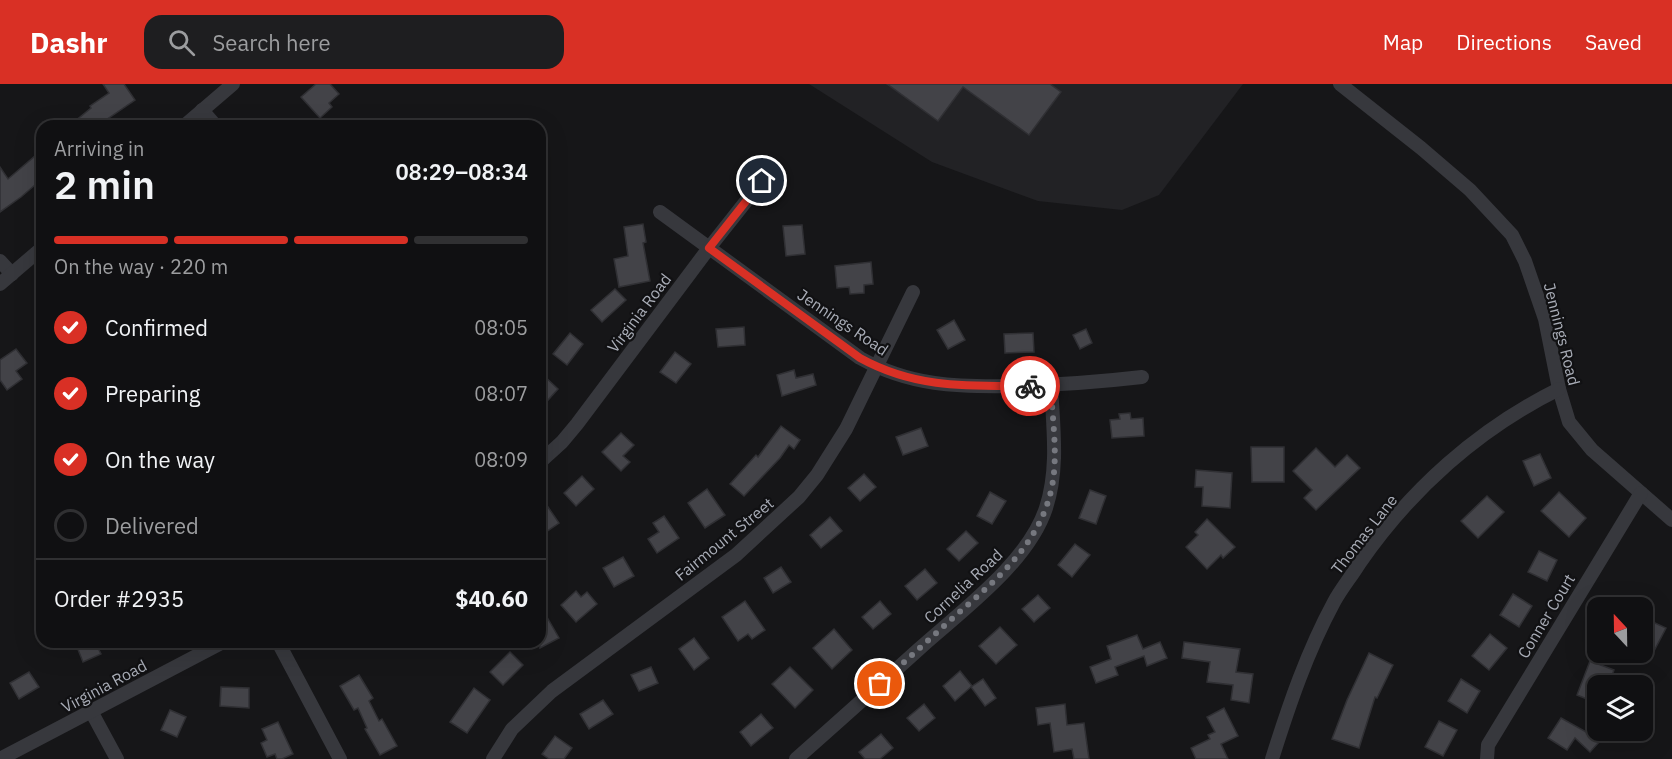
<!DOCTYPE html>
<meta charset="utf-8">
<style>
:root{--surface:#101012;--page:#1e1e20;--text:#f1f3f6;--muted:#9c9d9f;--line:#303032;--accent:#d93025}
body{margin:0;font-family:"IBM Plex Sans",sans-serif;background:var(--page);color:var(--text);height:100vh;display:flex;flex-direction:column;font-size:22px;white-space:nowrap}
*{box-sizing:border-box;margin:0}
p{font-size:20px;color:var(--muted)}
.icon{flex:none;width:33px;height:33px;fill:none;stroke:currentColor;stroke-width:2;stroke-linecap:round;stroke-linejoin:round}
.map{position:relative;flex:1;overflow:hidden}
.side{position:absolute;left:36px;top:36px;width:510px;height:528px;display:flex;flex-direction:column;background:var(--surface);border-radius:18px;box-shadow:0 6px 24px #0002,0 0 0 2px var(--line)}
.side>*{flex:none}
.needle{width:39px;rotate:338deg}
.buttons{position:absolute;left:1587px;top:513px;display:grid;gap:12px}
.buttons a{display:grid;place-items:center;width:66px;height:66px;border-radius:12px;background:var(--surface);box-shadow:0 6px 24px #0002,0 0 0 2px var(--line);font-size:30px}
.pin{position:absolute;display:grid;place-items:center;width:51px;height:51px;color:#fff;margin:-26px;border:3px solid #fff;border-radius:50%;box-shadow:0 2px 6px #0007}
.courier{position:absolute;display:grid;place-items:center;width:60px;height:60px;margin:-30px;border:4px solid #d93025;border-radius:50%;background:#fff;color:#222;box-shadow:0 2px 8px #0007}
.summary em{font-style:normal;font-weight:600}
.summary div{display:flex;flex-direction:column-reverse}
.summary{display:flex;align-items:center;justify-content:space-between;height:102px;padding:0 18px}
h1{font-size:39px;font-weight:600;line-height:45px}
.bar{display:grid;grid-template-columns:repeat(4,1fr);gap:9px 6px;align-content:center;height:72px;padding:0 18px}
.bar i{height:8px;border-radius:4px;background:var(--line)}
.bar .on{background:var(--accent)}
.bar p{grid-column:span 4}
.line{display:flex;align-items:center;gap:15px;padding:0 18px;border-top:2px solid var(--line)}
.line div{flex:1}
ol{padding:0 18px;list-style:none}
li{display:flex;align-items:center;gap:18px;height:66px}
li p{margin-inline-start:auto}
li .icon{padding:6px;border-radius:50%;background:var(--accent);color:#fff;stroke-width:4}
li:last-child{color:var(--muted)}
li i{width:33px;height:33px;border:3px solid var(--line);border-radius:50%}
header{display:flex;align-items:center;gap:36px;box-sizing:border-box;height:84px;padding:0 30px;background:var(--accent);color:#fff}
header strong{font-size:28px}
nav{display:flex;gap:33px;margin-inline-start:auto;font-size:21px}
.search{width:420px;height:54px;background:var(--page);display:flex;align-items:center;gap:15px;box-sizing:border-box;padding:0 21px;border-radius:18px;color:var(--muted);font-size:22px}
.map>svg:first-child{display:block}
.built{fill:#222225}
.building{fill:#434348;stroke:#303034;stroke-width:1.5}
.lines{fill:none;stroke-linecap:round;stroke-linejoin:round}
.minor{stroke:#37383d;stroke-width:14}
.done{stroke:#76787f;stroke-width:6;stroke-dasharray:0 10.8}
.route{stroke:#d93025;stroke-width:8}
.labels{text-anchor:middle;stroke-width:4.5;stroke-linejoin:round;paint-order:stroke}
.street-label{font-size:16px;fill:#a9adb7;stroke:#111113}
</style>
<header>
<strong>Dashr</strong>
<div class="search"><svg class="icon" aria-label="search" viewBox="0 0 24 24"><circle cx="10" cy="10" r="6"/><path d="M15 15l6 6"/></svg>Search here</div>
<nav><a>Map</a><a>Directions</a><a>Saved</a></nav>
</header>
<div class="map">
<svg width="1672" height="675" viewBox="0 0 1672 675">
<rect width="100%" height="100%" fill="#161618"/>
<!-- built -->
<polygon class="built" points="809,0 1243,0 1159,111 1122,126 1038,117 932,78"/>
<!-- building -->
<g class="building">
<polygon points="103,0 124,0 135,16 97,42 69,42 91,24 90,22 109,9"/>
<polygon points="316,0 330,0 339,10 329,19 332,23 320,34 301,13"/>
<polygon points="887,0 1050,0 1061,8 1029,51 963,3 938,37"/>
<polygon points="42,66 42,95 21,113 0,128 0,83 8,95"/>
<polygon points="643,140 646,158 643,159 650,197 619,203 614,175 628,172 624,143"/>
<polygon points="802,141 805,170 786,172 783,142"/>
<polygon points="871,178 873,200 864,201 864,209 850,210 849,203 837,204 835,182"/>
<polygon points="615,205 626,216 602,238 591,226"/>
<polygon points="954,236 965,256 948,265 937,246"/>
<polygon points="744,243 745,261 718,263 716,245"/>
<polygon points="1086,245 1092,259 1080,265 1073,251"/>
<polygon points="570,249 583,260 567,281 553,270"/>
<polygon points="1033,249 1034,268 1005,269 1004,250"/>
<polygon points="16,265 27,279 16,287 22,295 7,306 0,296 0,276"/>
<polygon points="675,268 691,280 676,299 660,288"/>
<polygon points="794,286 796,294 813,290 816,301 782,312 777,291"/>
<polygon points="540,288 558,305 540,325"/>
<polygon points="1130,329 1131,335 1143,334 1144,352 1112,354 1110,336 1120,335 1119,330"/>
<polygon points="781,342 800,356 794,365 789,361 780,374 744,412 730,400 756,371 758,373"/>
<polygon points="921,344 928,362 903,371 896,353"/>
<polygon points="621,349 634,361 623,372 630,378 621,387 602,368"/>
<polygon points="1251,363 1284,363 1284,398 1252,398"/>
<polygon points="1316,364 1335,383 1347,371 1360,384 1316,426 1304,414 1312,406 1293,387"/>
<polygon points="1540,370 1551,394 1534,402 1523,377"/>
<polygon points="1196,386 1232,389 1230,424 1202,422 1203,403 1195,403"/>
<polygon points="864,390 876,403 860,417 848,404"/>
<polygon points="582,392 594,405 576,422 564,409"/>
<polygon points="707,405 725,431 705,444 688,419"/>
<polygon points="1090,406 1106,412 1096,440 1079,434"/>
<polygon points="990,408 1006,417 992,440 977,432"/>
<polygon points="1559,408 1586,434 1569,453 1541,427"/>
<polygon points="1487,412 1504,428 1478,454 1461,437"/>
<polygon points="548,423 559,439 540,452 540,429"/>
<polygon points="664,432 679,454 657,469 648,455 659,448 653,439"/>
<polygon points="830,433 842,447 821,464 810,451"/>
<polygon points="1207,435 1235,463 1223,474 1221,471 1207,485 1186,463 1198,451 1195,448"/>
<polygon points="966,447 978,459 959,477 947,465"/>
<polygon points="1075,460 1090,471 1072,493 1058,481"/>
<polygon points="1539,467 1557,476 1547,497 1528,488"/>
<polygon points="623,473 634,492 614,503 603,484"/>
<polygon points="781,483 791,498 773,509 764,494"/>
<polygon points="925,485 937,499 917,516 905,502"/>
<polygon points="576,507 581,513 587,508 597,520 576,538 561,521"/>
<polygon points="1513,510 1532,522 1519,543 1500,531"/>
<polygon points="1038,511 1050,524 1034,538 1022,525"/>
<polygon points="745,517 765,546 752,555 748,550 738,557 722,533"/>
<polygon points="880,517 891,530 873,545 862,533"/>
<polygon points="540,521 559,554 540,564"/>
<polygon points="1642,533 1666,544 1654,567 1642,562"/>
<polygon points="1000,543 1017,561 996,580 979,562"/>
<polygon points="834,545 852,566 832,585 813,564"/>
<polygon points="1490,550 1507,564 1489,586 1472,572"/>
<polygon points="1137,551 1143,565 1160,558 1167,574 1147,582 1144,572 1115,583 1118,591 1096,599 1090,583 1111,575 1107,562"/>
<polygon points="694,554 709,574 694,586 679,565"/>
<polygon points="88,558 95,558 101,570 83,578 77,563"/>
<polygon points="1184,558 1240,565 1236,588 1253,590 1249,619 1231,616 1233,601 1207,598 1210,578 1182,574"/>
<polygon points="510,568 523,581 503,601 490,588"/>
<polygon points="1369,569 1393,581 1377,614 1375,613 1359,664 1332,655 1347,616"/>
<polygon points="1590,577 1614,586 1608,602 1598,602 1592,617 1577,611"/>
<polygon points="651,583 658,599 639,607 631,591"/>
<polygon points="790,583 813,606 795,624 772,600"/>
<polygon points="960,587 972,602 955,617 943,602"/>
<polygon points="29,588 39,603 19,615 10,599"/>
<polygon points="359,591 373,614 369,617 379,637 382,635 397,662 380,671 365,645 367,644 358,624 354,626 340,602"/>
<polygon points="983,595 996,614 985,622 971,603"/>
<polygon points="1461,595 1480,607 1467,629 1448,617"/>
<polygon points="221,603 249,604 249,624 220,622"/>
<polygon points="474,604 490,616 467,649 450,638"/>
<polygon points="603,616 613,630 589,645 580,630"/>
<polygon points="924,620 935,634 919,647 907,634"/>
<polygon points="1065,620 1067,641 1084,639 1089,675 1074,675 1072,665 1054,668 1050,639 1038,641 1036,624"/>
<polygon points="1224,624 1238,652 1221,660 1228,675 1196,675 1191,664 1210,655 1208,651 1215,648 1207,633"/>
<polygon points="170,626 186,633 177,653 161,646"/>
<polygon points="761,630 773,644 751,662 740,648"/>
<polygon points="1561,634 1590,650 1599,658 1590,668 1575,654 1567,666 1548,654"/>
<polygon points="1439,637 1457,646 1443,672 1425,663"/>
<polygon points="278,638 293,670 282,675 277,675 275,670 267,673 261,659 267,656 262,645"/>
<polygon points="881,650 893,664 880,675 865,675 859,668"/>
<polygon points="555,652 572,664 564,675 549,675 542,670"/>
</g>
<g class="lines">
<!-- minor -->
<g class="minor">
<polyline points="1340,0 1421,64 1470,106 1512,151 1525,177 1545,235 1559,305 1569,338 1592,366 1672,436"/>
<polyline points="202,26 216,42"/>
<polyline points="184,42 233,0"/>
<path d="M660,128L860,274C910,302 957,303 1013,302C1056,301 1099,298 1142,293"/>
<polyline points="0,177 12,190"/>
<polyline points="0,200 42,164"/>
<polyline points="540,378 562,358 577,340 709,164 762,97"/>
<polyline points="278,558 340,675"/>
<polyline points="91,627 117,675"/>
<polyline points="0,675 223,558"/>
<polyline points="493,675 512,645 552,607 736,471 799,413 817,391 846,345 913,208"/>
<path d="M796,675C837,639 878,602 919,565C961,527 1028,479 1046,424C1059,384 1053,343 1051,301"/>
<path d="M1272,675C1289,621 1307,568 1334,518C1341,505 1351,493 1359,480C1410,406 1478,345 1559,305"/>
<polyline points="1487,675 1488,661 1641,409"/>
</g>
</g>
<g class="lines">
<!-- done -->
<path class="done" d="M880,600C905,577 930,555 955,532C995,497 1038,462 1051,407C1059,373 1052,336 1051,302H1030"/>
<!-- route -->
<path class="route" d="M762,97L709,164L860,274C916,305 969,302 1030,302"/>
</g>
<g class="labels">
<!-- street labels -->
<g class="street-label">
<text transform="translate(639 229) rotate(-53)" y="6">Virginia Road</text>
<text transform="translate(843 238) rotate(34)" y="6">Jennings Road</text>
<text transform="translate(1562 250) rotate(76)" y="6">Jennings Road</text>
<text transform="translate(1364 450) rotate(-52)" y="6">Thomas Lane</text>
<text transform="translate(724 455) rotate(-39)" y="6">Fairmount Street</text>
<text transform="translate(963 502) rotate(-43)" y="6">Cornelia Road</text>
<text transform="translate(1546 532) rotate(-59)" y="6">Conner Court</text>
<text transform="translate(104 602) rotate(-28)" y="6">Virginia Road</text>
</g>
</g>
</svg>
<div class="buttons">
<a><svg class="needle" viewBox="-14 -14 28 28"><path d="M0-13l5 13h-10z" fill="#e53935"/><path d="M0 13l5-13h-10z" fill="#9c9d9f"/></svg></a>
<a><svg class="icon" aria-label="layers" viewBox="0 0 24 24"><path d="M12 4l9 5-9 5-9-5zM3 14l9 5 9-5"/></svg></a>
</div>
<div class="pin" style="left:880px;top:600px;background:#ea580c"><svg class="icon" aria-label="bag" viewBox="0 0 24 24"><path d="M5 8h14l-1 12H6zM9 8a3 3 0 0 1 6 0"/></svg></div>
<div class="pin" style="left:762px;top:97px;background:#1f2937"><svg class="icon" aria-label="home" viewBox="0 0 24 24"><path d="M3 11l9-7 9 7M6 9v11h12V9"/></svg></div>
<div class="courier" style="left:1030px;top:302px"><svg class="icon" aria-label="bike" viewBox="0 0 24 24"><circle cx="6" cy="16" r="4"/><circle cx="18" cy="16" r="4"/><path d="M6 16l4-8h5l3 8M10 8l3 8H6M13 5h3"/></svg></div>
<section class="side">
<div class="summary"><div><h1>2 min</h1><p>Arriving in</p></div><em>08:29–08:34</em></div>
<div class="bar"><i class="on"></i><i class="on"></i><i class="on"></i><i></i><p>On the way · 220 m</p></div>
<ol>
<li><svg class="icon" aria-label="check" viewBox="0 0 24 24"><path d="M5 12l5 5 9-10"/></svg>Confirmed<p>08:05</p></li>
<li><svg class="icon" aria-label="check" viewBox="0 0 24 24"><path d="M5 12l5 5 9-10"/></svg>Preparing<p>08:07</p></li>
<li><svg class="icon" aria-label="check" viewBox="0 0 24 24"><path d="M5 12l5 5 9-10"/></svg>On the way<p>08:09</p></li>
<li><i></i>Delivered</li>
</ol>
<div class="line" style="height:78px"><div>Order #2935</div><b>$40.60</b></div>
</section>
</div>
